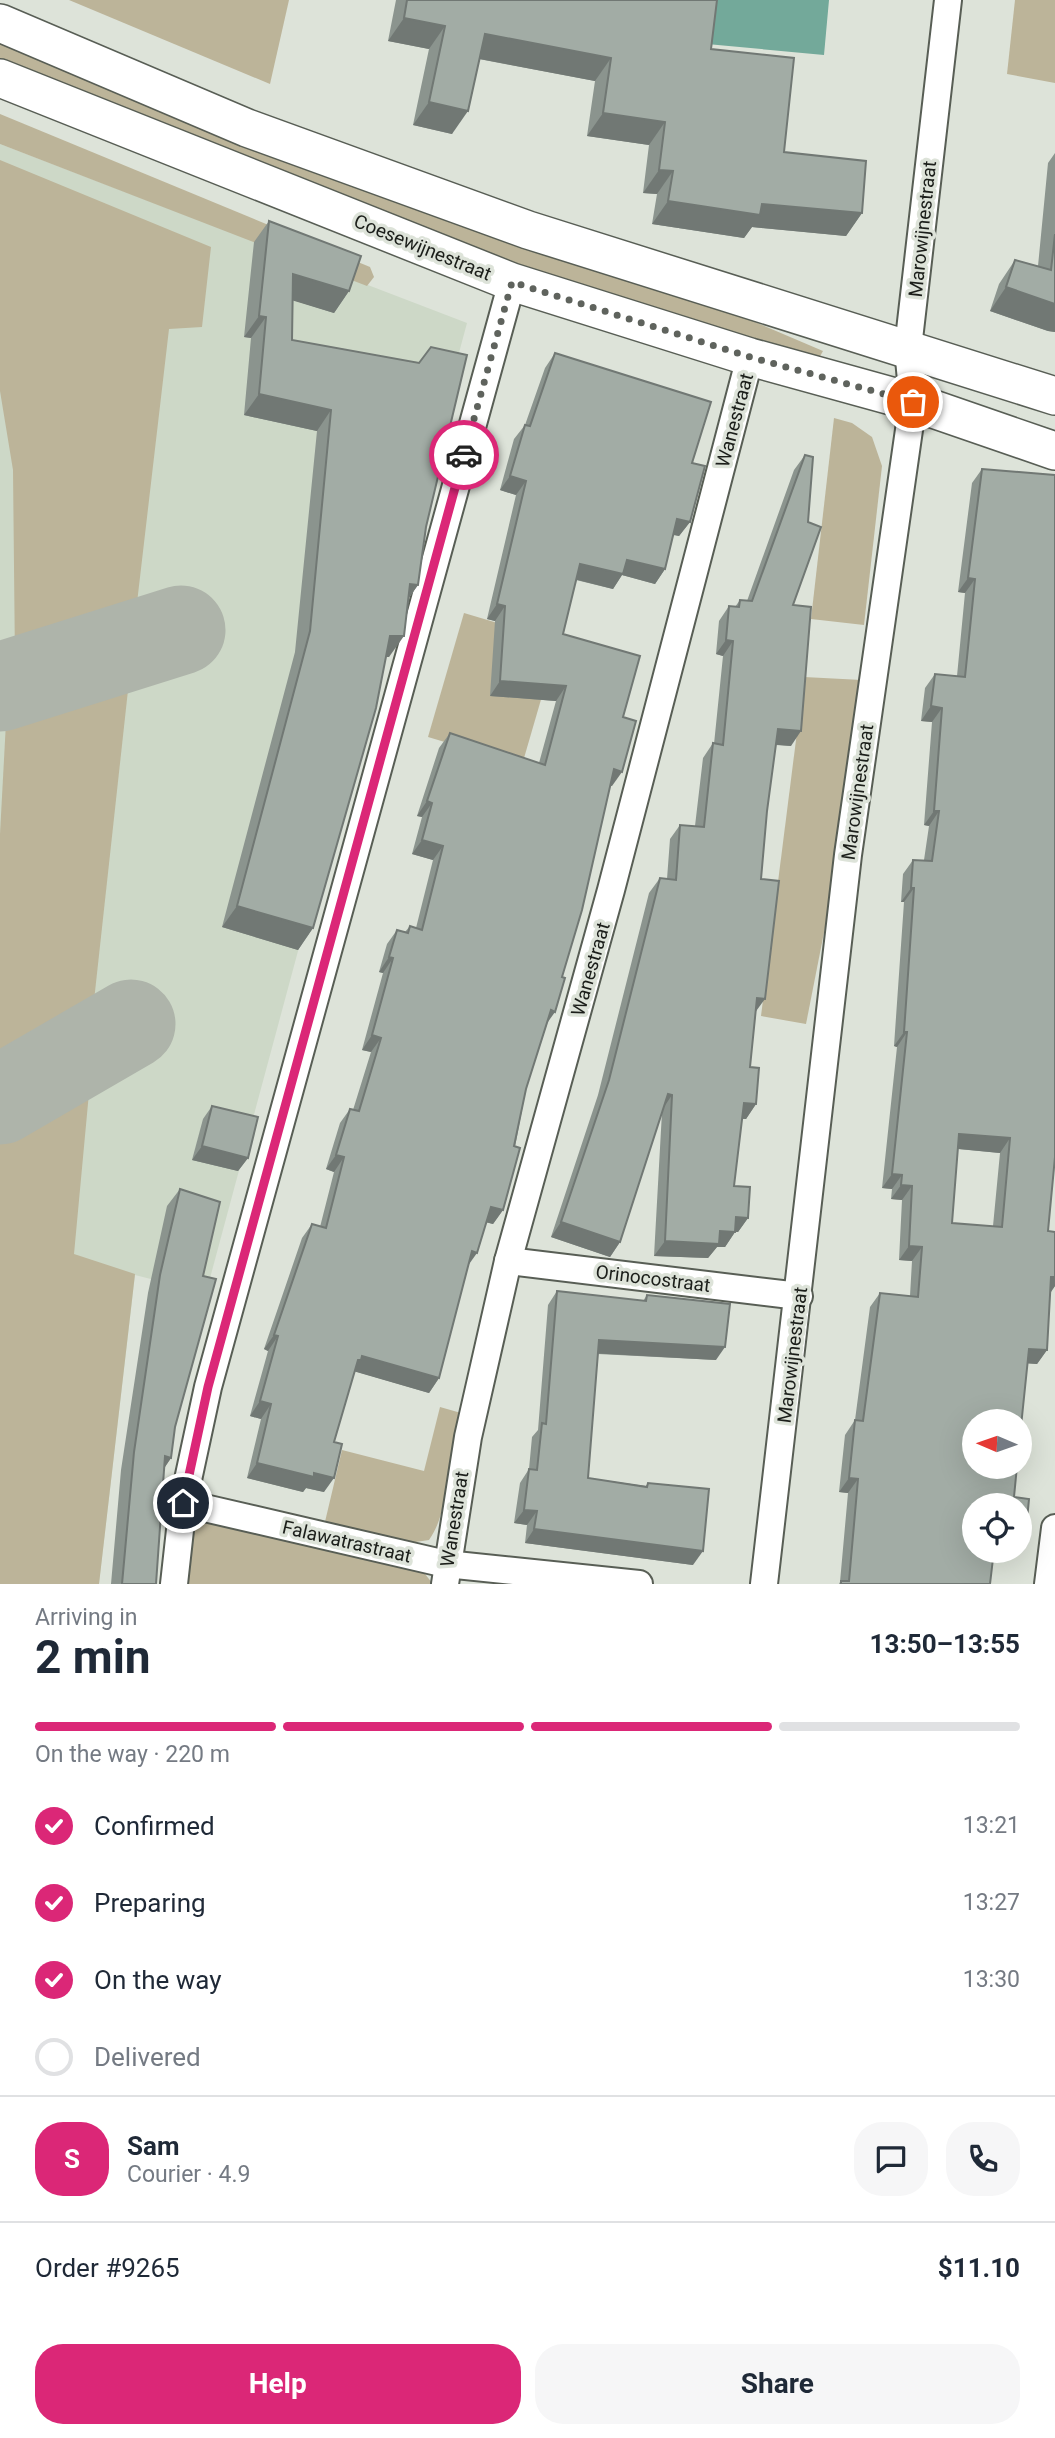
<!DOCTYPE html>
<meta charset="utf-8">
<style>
:root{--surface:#fff;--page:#f6f6f7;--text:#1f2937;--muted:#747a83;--line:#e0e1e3;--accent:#db2777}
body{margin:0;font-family:Roboto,sans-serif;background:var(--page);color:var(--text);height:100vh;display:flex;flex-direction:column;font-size:26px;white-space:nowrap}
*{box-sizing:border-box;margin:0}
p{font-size:23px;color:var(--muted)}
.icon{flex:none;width:38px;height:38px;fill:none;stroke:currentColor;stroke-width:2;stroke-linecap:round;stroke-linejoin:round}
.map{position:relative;height:1584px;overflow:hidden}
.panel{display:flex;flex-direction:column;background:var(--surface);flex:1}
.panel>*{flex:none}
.needle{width:46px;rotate:272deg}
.controls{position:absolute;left:962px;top:1409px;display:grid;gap:14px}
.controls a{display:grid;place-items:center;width:70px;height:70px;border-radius:50%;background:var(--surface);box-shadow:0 7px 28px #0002;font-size:35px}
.pin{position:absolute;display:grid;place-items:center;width:60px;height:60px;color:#fff;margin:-30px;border:4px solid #fff;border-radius:50%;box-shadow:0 2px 7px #0007}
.courier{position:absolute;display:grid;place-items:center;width:70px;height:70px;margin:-35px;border:5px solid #db2777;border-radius:50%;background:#fff;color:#222;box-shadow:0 2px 9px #0007}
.overview em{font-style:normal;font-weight:700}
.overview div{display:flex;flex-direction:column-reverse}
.overview{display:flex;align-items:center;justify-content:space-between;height:119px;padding:0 35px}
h1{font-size:46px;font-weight:700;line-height:52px}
.bar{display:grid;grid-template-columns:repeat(4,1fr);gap:10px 7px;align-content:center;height:84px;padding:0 35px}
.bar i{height:9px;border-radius:5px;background:var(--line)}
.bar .selected{background:var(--accent)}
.bar p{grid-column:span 4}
.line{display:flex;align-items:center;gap:18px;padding:0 35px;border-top:2px solid var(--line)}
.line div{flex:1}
.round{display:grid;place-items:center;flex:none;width:74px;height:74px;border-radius:28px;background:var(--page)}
ol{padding:0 35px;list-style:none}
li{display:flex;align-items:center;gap:21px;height:77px}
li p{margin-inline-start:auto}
li .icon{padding:7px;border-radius:50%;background:var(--accent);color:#fff;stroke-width:4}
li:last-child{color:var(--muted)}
li i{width:38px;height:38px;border:4px solid var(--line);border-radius:50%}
.primary-button{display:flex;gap:14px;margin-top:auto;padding:14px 35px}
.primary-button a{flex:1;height:80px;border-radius:28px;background:var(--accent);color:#fff;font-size:28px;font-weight:700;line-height:80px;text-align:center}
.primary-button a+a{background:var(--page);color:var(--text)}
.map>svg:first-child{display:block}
.built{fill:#cdd8c7}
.green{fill:#bcb499}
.water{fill:#73a99a}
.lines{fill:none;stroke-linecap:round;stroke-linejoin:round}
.taxiway{stroke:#aeb4aa;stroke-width:89}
.minor-casing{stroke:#585e55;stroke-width:30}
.secondary-casing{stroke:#585e55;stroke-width:40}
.minor{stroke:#fff;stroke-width:26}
.secondary{stroke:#fff;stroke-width:37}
.wall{fill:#8b948e;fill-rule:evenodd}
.shaded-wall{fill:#717874}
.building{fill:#a2aca5;stroke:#717874;stroke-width:2;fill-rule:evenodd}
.done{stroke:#5f635d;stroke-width:7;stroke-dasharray:0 12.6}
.route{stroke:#db2777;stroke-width:9}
.labels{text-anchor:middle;stroke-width:7;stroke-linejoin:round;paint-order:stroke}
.street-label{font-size:19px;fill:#1b1e1a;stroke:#dde3d9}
</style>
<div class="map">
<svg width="1055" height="1584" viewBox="0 0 1055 1584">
<rect width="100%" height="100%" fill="#dde3d9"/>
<!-- built -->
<polygon class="built" points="0,144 467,323 206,1293 135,1275 99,1584 0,1584"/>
<!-- green -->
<g class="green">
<polygon points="69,0 289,0 270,84"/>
<polygon points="1015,0 1055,0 1055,83 1007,74"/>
<polygon points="0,37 734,313 823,351 819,358 506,263 0,62"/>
<polygon points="0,114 370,267 374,277 367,286 0,144"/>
<polygon points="0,160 211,247 202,327 169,329 135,620 15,662 13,470 0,391"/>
<polygon points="834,418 852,423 872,437 882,466 864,625 811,619"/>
<polygon points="464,613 558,641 522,765 428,737"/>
<polygon points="130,672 92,1019 0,1055 0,834 6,722"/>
<polygon points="804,677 862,680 840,851 806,1024 761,1016"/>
<polygon points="90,1082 74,1254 135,1274 99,1584 0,1584 0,1133 4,1102"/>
<path d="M440,1407L461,1413C457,1430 452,1448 449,1466C444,1493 445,1517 429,1540L402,1544L324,1526L342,1450L424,1471Z"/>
<polygon points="212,1519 415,1570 425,1574 433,1584 188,1584 194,1531 198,1524"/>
</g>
<!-- water -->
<polygon class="water" points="711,0 829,0 824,55 707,44"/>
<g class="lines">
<!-- taxiway -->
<g class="taxiway">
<polyline points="0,687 181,630"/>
<polyline points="0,1100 131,1024"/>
</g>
<defs>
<g id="minor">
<polyline points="508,1261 799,1296"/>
<polyline points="183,1503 446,1564 639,1584"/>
<polyline points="174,1584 183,1503 208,1387 512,282"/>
<polyline points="445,1584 468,1437 508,1261 611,890 750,357"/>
<polyline points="764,1584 848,855 913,402 908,348 948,0"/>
<polyline points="1048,1584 1055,1528"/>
</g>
<g id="secondary">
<polyline points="0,23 247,128 528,230 1055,396"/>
<polyline points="0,78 512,282 750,357 913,402 1055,451"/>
</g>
</defs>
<!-- minor casing -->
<use href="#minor" class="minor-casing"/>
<!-- secondary casing -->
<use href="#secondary" class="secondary-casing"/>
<!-- minor -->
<use href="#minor" class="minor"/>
<!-- secondary -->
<use href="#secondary" class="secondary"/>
</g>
<!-- wall -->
<g class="wall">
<polygon points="396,0 717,0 711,49 784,152 862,213 846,236 752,227 744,238 652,224 657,194 643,193 649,145 587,136 595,81 479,59 452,134 413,125 429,49 388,41"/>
<polygon points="1055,153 1055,332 1048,331 990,311 999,284 1015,260 1038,266 1048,163"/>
<polygon points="269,221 349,291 334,313 293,300 292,340 426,527 418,585 408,599 389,657 386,657 313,928 298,950 222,927 295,652 317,431 244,415 251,338 244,337 254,242"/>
<polygon points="555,353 692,463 690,522 679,536 673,535 665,569 655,584 622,575 613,589 576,580 563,634 623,717 612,786 610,786 547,1024 526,1089 503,1210 493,1224 486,1222 469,1263 439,1378 429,1393 354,1371 334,1442 324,1492 306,1488 303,1492 247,1478 261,1419 250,1416 268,1351 264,1349 302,1238 312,1224 320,1227 334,1172 326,1169 340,1123 350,1109 353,1110 371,1052 362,1050 383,973 379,972 387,944 397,930 405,932 410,926 416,928 433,860 412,854 422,817 417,816 439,748 450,733 539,763 556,701 490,696 495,621 487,619 516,495 500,490 514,439 525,425 545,368"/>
<polygon points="805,455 793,605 791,746 776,745 767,811 761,879 756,1011 750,1067 756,1104 746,1119 742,1119 734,1186 748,1218 738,1232 735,1232 725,1247 717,1247 708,1258 654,1256 662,1112 620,1242 610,1257 551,1237 598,1095 649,893 660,878 667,879 670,839 680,825 695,826 703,758 713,743 714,744 723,656 716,654 719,621 729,606 735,607 740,600 747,601 794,470"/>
<path d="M982,469L1048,1231L1055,1232V1286L1050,1292L1047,1350L1037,1364L1028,1363L975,1550H1018L1015,1554L994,1551L990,1584H839L840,1582L848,1493L839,1492L845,1435L855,1420L870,1307L880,1293L910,1296L912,1261L899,1260L902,1200L891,1199L892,1189L882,1188L897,1047L894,1046L904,902H901L903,874L913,860H924L929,826L924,825L932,722L921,721L925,688L935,674L957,676L965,593L958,592L972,483ZM958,1149L1000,1153L993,1226L952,1223Z"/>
<polygon points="212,1106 248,1158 238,1171 192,1160 203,1119"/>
<polygon points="180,1189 203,1276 175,1427 171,1458 164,1468 156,1584 111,1584 121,1470 148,1293 167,1206"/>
<polygon points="557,1291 643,1301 647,1295 716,1360 598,1354 588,1478 646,1486 648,1483 693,1565 525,1543 527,1525 514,1523 520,1483 529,1469 532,1437 538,1430 548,1305"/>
</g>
<!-- shaded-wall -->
<g class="shaded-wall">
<polygon points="404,18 445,26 429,49 388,41"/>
<polygon points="485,34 611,58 595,81 469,57"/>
<polygon points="429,102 468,111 452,134 413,125"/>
<polygon points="603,113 665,122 649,145 587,136"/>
<polygon points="659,170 673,171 657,194 643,193"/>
<polygon points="668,201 762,204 862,213 846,236 752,227 744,238 652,224"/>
<polygon points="293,274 349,291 334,313 278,296"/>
<polygon points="1006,287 1055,304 1055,332 1048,331 990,311"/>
<polygon points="259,316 266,317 251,338 244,337"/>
<polygon points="259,394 331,410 317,431 244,415"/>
<polygon points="510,476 526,481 516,495 500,490"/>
<polygon points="677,519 690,522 679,536 667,533"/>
<polygon points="627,560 665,569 655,584 622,575 613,589 570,578 580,564"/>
<polygon points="968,578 975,579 965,593 958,592"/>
<polygon points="410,584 418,585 403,606"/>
<polygon points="497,604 505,606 495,621 487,619"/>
<polygon points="390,636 404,636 389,657 376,657"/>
<polygon points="726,640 733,641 723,656 716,654"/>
<polygon points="500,681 566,686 556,701 490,696"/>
<polygon points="931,706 942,708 932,722 921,721"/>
<polygon points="778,729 801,731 791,746 768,744"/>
<polygon points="614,769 622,772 612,786 604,784"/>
<polygon points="427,801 432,803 422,817 417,816"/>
<polygon points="934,811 939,811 929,826 924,825"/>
<polygon points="422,840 443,846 433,860 412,854"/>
<polygon points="911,888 914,888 904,902 901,902"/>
<polygon points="237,906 313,928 298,950 222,927"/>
<polygon points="389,957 393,958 383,973 379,972"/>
<polygon points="757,998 765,999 754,1014"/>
<polygon points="551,1010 555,1012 545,1026"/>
<polygon points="904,1032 907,1032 897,1047 894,1046"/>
<polygon points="372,1035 381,1038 371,1052 362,1050"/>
<polygon points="668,1094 672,1095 662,1110"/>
<polygon points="744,1103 756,1104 746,1119 734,1118"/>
<polygon points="959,1134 1010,1138 1000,1153 949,1148"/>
<polygon points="202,1146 248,1158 238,1171 192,1160"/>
<polygon points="336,1155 344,1157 334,1172 326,1169"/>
<polygon points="892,1174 902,1175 892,1189 882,1188"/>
<polygon points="901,1185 912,1186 902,1200 891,1199"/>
<polygon points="491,1207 503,1210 493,1224 481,1221"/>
<polygon points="736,1217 748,1218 738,1232 729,1232 735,1232 725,1247 717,1247 708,1258 654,1256 665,1241 720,1231"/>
<polygon points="561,1222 620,1242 610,1257 551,1237"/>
<polygon points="909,1246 922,1247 912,1261 899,1260"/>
<polygon points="472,1251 477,1253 467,1267"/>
<polygon points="1051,1277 1055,1277 1055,1286 1051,1292"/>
<polygon points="274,1335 278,1336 268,1351 264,1349"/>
<polygon points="599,1340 725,1347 716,1360 589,1353"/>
<polygon points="1029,1349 1047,1350 1037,1364 1019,1363"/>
<polygon points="362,1356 439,1378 429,1393 353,1371 358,1360"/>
<polygon points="260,1401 271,1404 261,1419 250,1416"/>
<polygon points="165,1456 171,1458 159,1476"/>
<polygon points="257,1463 314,1473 334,1478 324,1492 306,1488 303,1492 247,1478"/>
<polygon points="849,1478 858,1479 848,1493 839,1492"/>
<polygon points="524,1510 537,1511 527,1525 514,1523"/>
<polygon points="534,1529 703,1551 693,1565 525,1543"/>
<polygon points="1020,1539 1025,1540 1020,1547"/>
<polygon points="986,1550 1018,1550 1015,1554"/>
</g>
<!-- building -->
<g class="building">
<polygon points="407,0 717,0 711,49 794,58 784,152 866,161 862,213 762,204 760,215 668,201 673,171 659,170 665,122 603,113 611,58 485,34 468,111 429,102 445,26 404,18"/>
<polygon points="269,221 361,256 349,291 293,274 292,340 419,363 431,347 467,355 426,527 418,585 410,584 404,636 390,636 376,708 313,928 237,906 310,631 331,410 259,394 266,317 259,316"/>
<polygon points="1055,234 1055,304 1006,287 1015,260 1051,270"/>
<polygon points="555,353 711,402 692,463 705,466 690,522 677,519 665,569 627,560 623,574 580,564 563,634 640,656 623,717 636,721 622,772 614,769 582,910 562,977 565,978 555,1012 551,1010 526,1089 514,1146 520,1148 503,1210 491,1207 477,1253 472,1251 439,1378 362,1356 361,1360 358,1360 334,1442 342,1444 334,1478 314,1473 314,1477 257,1463 271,1404 260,1401 278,1336 274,1335 312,1224 326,1228 344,1157 336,1155 350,1109 359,1111 381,1038 372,1035 393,958 389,957 397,930 408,933 410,926 422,930 443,846 422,840 432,803 427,801 450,733 545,765 566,686 500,681 505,606 497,604 526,481 510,476 525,425 530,426"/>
<polygon points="805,455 813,457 808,522 821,527 793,605 811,607 801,731 778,729 767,811 761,879 779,881 765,999 757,998 750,1067 759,1068 756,1104 744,1103 734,1186 750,1187 748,1218 736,1217 735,1232 720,1231 719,1244 665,1241 672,1095 668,1094 620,1242 561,1222 609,1080 660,878 676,880 680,825 704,827 713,743 723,745 733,641 726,640 729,606 739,607 740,600 752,601"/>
<path d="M982,469L1055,475V1157L1048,1231L1055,1232V1277H1051L1047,1350L1029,1349L1020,1436V1421H975V1466H1017L1014,1497L1029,1499L1025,1540L1020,1539V1505H975V1550H994L990,1584H841V1581H849L858,1479L849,1478L855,1420L863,1421L880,1293L918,1297L922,1247L909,1246L912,1186L901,1185L902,1175L892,1174L907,1032H904L914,888H911L913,860L932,861L939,811H934L942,708L931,706L935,674L965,677L975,579L968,578ZM959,1134L1010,1138L1002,1227L952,1223Z"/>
<polygon points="212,1106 258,1117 248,1158 202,1146"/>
<polygon points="180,1189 220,1202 203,1276 216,1279 175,1427 171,1458 165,1456 156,1584 122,1584 134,1452 160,1275"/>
<polygon points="557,1291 646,1301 647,1295 730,1304 725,1347 599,1340 588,1478 647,1487 648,1483 709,1489 703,1551 534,1529 537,1511 524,1510 529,1469 537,1470 542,1423 546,1424"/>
</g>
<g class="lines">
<!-- done -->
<polyline class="done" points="464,455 512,282 750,357 913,402"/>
<!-- route -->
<polyline class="route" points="183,1503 208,1387 464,455"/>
</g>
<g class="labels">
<!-- street labels -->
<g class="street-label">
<text transform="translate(922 229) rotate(-84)" y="7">Marowijnestraat</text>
<text transform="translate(423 247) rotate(22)" y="7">Coesewijnestraat</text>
<text transform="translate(734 420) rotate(-75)" y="7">Wanestraat</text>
<text transform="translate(857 792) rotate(-82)" y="7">Marowijnestraat</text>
<text transform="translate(590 969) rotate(-74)" y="7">Wanestraat</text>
<text transform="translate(653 1278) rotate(7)" y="7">Orinocostraat</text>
<text transform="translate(792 1355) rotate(-83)" y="7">Marowijnestraat</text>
<text transform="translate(454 1519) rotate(-81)" y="7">Wanestraat</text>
<text transform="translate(347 1541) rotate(13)" y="7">Falawatrastraat</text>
</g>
</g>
</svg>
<div class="controls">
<a><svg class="needle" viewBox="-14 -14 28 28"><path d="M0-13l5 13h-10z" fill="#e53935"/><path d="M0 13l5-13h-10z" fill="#747a83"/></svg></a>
<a><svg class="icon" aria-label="locate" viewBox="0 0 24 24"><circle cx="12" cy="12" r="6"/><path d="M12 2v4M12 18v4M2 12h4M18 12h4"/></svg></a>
</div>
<div class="pin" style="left:913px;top:402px;background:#ea580c"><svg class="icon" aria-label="bag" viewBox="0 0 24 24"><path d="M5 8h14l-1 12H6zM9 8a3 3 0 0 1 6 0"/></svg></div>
<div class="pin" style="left:183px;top:1503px;background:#1f2937"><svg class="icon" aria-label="home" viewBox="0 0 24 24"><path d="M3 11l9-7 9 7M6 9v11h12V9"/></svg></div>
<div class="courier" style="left:464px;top:455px"><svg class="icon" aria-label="car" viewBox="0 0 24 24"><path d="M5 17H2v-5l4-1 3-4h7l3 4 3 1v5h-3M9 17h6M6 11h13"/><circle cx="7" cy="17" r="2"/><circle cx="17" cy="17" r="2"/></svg></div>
</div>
<section class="panel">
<div class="overview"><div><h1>2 min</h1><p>Arriving in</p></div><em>13:50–13:55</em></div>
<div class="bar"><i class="selected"></i><i class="selected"></i><i class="selected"></i><i></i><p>On the way · 220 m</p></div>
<ol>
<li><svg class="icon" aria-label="check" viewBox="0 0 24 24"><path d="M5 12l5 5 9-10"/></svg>Confirmed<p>13:21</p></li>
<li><svg class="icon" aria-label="check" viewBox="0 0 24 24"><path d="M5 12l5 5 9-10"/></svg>Preparing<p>13:27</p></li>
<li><svg class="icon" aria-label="check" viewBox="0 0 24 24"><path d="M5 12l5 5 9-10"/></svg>On the way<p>13:30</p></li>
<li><i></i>Delivered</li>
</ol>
<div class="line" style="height:126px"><b class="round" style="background:var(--accent);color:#fff">S</b><div><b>Sam</b><p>Courier · 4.9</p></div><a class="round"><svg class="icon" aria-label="chat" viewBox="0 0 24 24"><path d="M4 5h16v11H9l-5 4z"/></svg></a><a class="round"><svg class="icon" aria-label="phone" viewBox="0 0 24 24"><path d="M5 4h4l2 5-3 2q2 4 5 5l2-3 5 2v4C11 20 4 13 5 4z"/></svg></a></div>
<div class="line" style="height:91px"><div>Order #9265</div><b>$11.10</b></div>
<div class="primary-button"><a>Help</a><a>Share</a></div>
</section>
